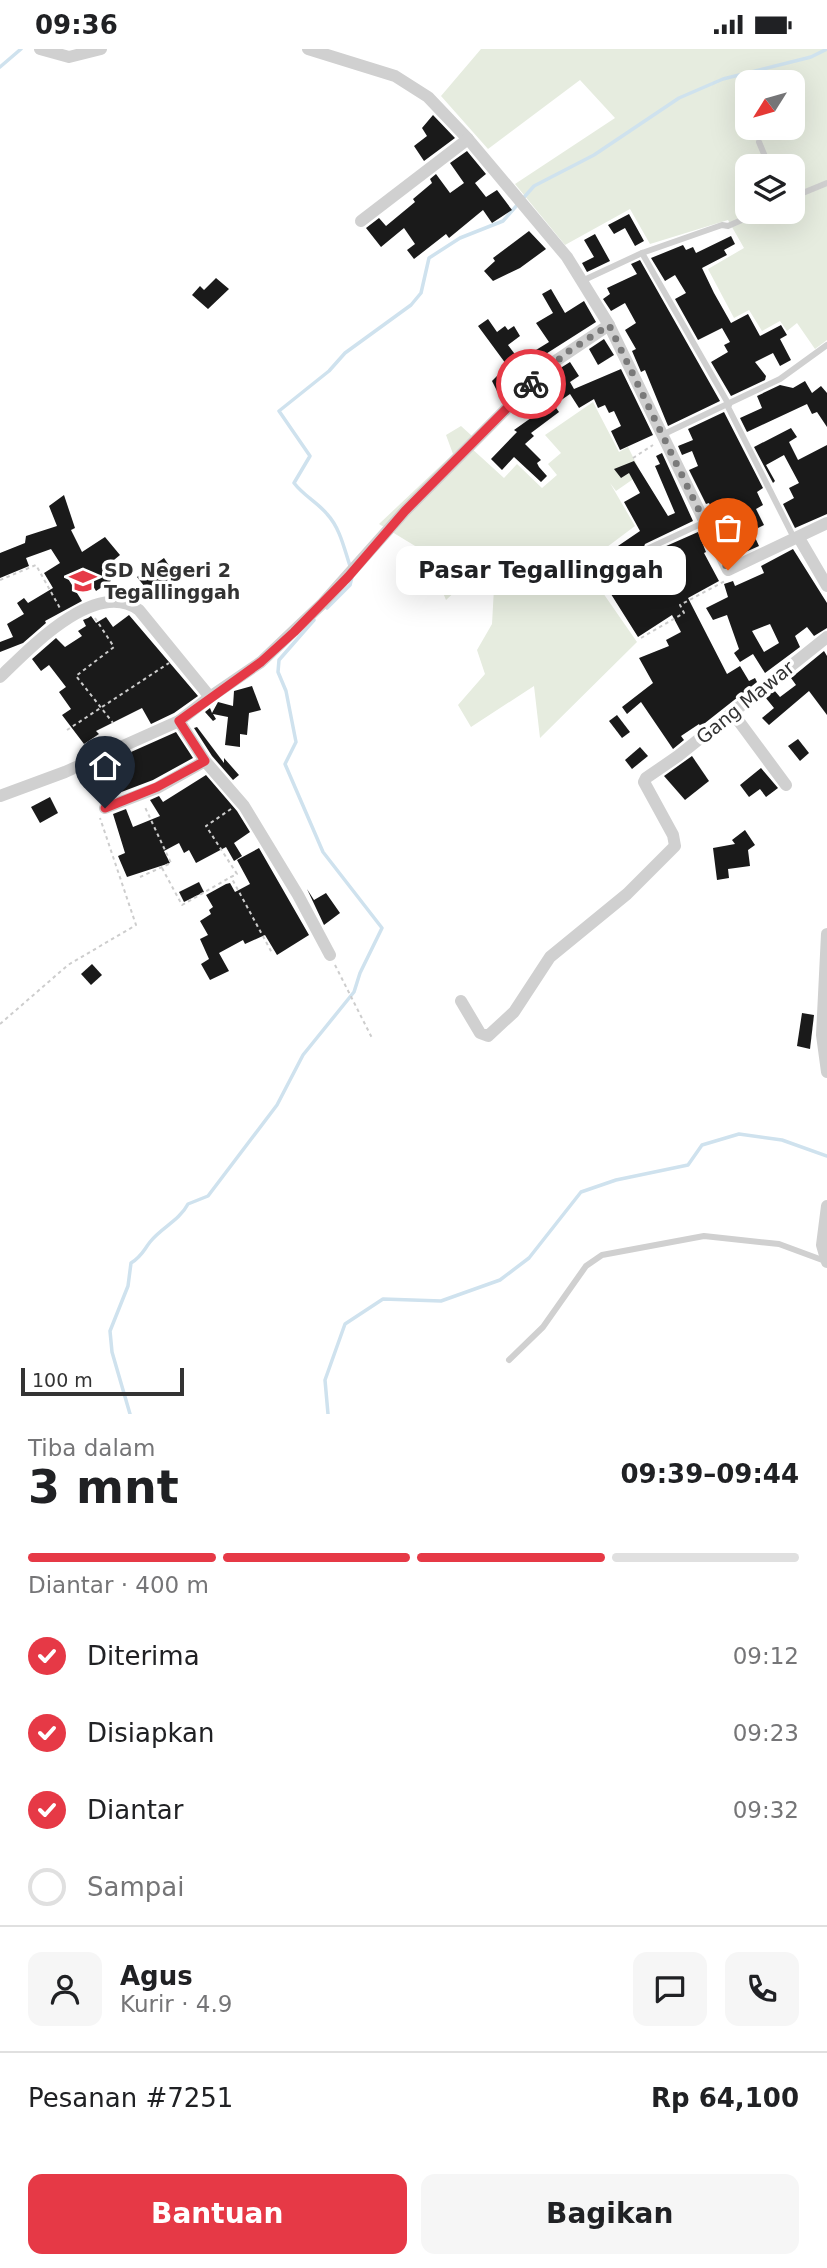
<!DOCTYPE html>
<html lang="id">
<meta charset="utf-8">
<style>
:root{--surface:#fff;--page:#f6f6f6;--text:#202124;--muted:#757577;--line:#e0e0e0;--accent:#e63946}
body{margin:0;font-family:"DejaVu Sans",sans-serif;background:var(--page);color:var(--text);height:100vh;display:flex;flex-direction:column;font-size:26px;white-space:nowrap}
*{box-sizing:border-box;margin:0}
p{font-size:23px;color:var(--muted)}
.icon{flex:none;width:38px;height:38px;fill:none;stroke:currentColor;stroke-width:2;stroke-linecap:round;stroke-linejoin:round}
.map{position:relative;height:1365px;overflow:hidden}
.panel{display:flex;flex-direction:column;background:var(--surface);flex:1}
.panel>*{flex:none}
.needle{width:46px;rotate:233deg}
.fabs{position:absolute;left:735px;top:21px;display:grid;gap:14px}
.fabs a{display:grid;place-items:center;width:70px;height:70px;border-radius:14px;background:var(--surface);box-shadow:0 7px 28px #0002;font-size:35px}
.scale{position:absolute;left:21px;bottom:18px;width:163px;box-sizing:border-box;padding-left:7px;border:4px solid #333;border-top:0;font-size:19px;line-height:24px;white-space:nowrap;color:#333;-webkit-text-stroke:5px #fff;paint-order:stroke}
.pin{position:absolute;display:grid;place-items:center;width:60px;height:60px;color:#fff;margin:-72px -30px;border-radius:50% 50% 50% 0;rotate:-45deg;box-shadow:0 0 7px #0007}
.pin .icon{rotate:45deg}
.courier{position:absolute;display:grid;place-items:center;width:70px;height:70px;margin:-35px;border:5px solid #e63946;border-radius:50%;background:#fff;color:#222;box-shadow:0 2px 9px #0007}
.bubble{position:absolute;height:49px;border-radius:14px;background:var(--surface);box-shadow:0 7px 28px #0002;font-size:23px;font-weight:600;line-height:49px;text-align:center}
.overview em{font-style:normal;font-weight:600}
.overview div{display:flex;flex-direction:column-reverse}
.overview{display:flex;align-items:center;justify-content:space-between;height:119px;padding:0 28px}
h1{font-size:46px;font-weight:600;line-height:52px}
.bar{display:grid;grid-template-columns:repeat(4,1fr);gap:10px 7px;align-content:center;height:84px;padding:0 28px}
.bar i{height:9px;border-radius:5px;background:var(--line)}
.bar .current{background:var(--accent)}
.bar p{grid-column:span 4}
.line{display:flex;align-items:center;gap:18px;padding:0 28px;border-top:2px solid var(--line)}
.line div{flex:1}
.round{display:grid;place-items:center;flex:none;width:74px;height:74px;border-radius:14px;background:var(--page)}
ol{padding:0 28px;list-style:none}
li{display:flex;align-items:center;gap:21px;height:77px}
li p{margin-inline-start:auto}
li .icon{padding:7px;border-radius:50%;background:var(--accent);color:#fff;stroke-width:4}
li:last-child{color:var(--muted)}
li i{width:38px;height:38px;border:4px solid var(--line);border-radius:50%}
.cta{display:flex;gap:14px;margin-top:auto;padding:14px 28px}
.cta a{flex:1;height:80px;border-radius:14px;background:var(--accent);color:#fff;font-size:28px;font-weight:600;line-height:80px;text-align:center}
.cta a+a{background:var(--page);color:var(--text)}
.status{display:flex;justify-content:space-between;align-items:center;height:49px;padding:0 35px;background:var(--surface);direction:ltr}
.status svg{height:19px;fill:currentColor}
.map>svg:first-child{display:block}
.green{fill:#e6ecdf;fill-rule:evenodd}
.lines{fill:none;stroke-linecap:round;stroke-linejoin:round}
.stream{stroke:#cfe2ee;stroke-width:3.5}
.building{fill:#1a1a1a;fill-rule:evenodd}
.path{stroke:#cdcdcd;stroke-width:2;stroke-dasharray:3.5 3.5;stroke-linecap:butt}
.service{stroke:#d0d0d0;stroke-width:6}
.minor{stroke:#d0d0d0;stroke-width:12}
.done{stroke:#7a7a7a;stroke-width:7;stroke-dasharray:0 12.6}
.route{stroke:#e63946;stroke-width:9}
.labels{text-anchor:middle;stroke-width:7;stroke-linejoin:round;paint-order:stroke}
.poi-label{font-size:19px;font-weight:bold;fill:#333;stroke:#fff;text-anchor:start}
.street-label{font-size:19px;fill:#333;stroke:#fff}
</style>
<div class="status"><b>09:36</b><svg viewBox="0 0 49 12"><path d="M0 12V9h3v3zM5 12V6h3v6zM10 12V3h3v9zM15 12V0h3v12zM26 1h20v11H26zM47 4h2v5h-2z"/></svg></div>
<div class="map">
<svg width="827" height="1365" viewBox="0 0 827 1365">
<rect width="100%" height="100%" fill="#fff"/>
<!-- green -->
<g class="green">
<path d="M481,0H827V291L815,300L797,274L787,282L780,272L762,282L749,261L734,269L708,220L744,199L728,171L650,195L630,160L565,196L515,135L615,69L580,31L488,100L441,47ZM747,33H793V79H747ZM747,117H793V163H747Z"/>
<polygon points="593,353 619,403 628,398 640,422 639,426 616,442 610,434 635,477 595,507 596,510 585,518 637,593 540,689 534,637 471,678 458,656 485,625 477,601 492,575 494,539 474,525 446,551 434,522 420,500 379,475 453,405 446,386 461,377 472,387 470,398 504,429 517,415 542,439 557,426 548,415 561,404 545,386"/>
</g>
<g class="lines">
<!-- stream -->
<g class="stream">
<polyline points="0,18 21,0"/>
<path d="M350,517C344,499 340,479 327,465C317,453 304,447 294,434L310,407L279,362L329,322L345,304L411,256L421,244L429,209L460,189L503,172L534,137L594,106L679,49L723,30L811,8L827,0"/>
<polyline points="327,559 350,536 352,528"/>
<path d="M130,1365L112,1303L110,1282L128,1237L131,1214C142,1207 143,1202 150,1193C162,1178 179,1172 188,1155L208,1147L277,1056L303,1006L354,943L360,924L382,879L323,803L285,715L296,693L286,642L278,623L279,611L314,571"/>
<polyline points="328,1365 325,1331 345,1275 383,1250 441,1252 500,1231 529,1209 581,1143 616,1131 688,1116 702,1096 739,1085 782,1091 827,1107"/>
</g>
</g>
<!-- building -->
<g class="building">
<polygon points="433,66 455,89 424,112 414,97 427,87 422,79"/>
<polygon points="467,102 486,125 475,134 486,148 497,141 512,161 492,174 483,161 449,189 446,185 414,210 407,201 415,195 404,179 381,198 366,179 379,169 386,177 415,153 413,150 432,134 430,130 436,125 450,144 464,134 450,114"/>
<polygon points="629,165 644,192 635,197 625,179 614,185 608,176"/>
<polygon points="529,182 546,200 520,219 493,232 484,222 495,212 493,209"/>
<polygon points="595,185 610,212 587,223 582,214 594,208 584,191"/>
<polygon points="731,187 735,195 724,201 727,206 702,219 714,244 731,274 748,265 760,287 781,276 787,286 780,290 791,311 780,317 773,304 755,313 766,327 765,331 731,347 711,313 728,303 724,296 730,293 722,279 698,291 675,250 686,244 675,226 665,232 651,209 683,196 686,201 693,198 696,204"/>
<polygon points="640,211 720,352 668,377 645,321 641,323 632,302 636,300 625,281 636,274 625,254 611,262 603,250 610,245 607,239 637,225 631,215"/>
<polygon points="216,229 229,240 208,260 192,246 200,237 204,241"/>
<polygon points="551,240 565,264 584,252 596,273 541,308 536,301 549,293 536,274 553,264 542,245"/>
<polygon points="488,270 497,283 505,277 508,281 514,277 520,287 508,296 517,308 506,315 478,277"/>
<polygon points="604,290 614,306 598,316 589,300"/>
<polygon points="570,313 579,327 570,333 574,340 621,320 653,386 620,401 611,382 621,377 614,362 609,364 605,356 598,359 594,350 579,359 570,345 554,356 559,363 531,384 534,387 525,395 541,411 537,414 539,418 547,427 541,433 514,408 502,421 491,410 517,383 514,381 545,359 534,345 541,337 545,342 565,329 559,320"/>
<polygon points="507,317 517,337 502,352 492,332"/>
<polygon points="805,332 812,344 821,337 827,344 827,378 817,363 812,365 807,355 747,383 740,369 762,359 757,347 780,336 793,339"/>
<polygon points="724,363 763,439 757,443 763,456 756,460 764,476 752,482 759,497 732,509 720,484 729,479 720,460 713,463 709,454 706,455 689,421 698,417 692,402 682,406 678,397 693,391 688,380"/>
<polygon points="791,379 797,388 789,393 798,411 827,396 827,465 795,479 783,455 794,449 789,439 799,434 784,406 766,416 775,432 773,434 754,398"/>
<polygon points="662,404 693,472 645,495 642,503 652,521 659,523 662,517 672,512 664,498 698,483 706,503 704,504 719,532 688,549 727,625 740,617 749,632 755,629 757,633 705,674 700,677 699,675 681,687 684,691 673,700 641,653 627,665 622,658 653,634 639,609 669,597 666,591 681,583 672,566 638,588 604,534 626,516 615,499 640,482 624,453 640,444 629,424 621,429 614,420 634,412 668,467 675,464 655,417 660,415 656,407"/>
<polygon points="64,446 75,479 71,481 82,503 105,488 120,506 103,520 111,532 96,542 82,519 67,528 82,552 45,572 46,574 23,594 0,603 0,593 13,588 7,575 24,565 17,554 24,549 28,554 53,539 44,524 60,514 51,500 26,509 29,517 0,529 0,504 25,494 26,487 57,477 49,457"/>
<path d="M793,500L827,554V579L814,587L807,578L795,587L800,598L765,624L753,605L740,613L734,604L739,600L727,566L713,571L706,559L728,548L724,535L733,532L735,537L764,524L761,517ZM770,575L779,594L764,603L752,582Z"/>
<polygon points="164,509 172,521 181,514 189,522 149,543 137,528"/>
<polygon points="129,566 198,647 174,664 151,675 142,659 96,682 99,685 84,695 62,666 71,660 59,643 66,638 49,616 41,622 32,610 56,589 65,598 82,587 78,582 86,577 83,571 88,569 91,567 96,574 106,568 113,578"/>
<polygon points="824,602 827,607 827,666 809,642 769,676 762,669 774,659 765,648 774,641 780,648 796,636 791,629"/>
<polygon points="252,637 261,661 249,664 247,686 240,685 240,698 225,696 228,668 213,665 216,670 213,672 205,663 210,659 212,664 218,653 233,657 234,642"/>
<polygon points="617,666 630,683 622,689 609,672"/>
<polygon points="197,678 224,714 224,709 239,726 233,731 212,707 194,679"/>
<polygon points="176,683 193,709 153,731 103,750 93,726 133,708 131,703"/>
<polygon points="798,690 809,704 800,712 788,697"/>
<polygon points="640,698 648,707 632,720 625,711"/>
<polygon points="692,707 709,732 685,751 664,727"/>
<polygon points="761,719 778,739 766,748 760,740 749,748 740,736"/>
<polygon points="206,726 237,762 250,783 234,794 242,807 234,812 226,798 196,814 189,801 184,804 179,794 164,802 170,814 127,828 118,807 125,804 113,765 126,760 133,778 160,767 150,751 159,747 163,753"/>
<polygon points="50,748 58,764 40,774 31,758"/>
<polygon points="745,781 755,796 748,801 750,817 728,820 729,829 717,831 713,799 735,795 732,791"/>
<polygon points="259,799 309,886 277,906 265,886 245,895 243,891 219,904 229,922 210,931 201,915 209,910 200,890 208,886 200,872 211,865 209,861 213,858 206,846 226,835 230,834 235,843 250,835 237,811"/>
<polygon points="199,833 204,843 184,853 179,843"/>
<polygon points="307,840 314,851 326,844 340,864 324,876"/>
<polygon points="92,915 102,926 91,936 81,925"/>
<polygon points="802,964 814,966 810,1000 797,997"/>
</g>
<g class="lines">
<!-- path -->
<g class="path">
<polyline points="633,409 653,396"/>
<polyline points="0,531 36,516 61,561"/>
<polyline points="95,569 114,598 76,627 113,674"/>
<polyline points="641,589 684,564 680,556 725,532"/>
<polyline points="67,681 169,614"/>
<polyline points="231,760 206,777 237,825 231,828 272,904"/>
<polyline points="162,819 182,856 231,828"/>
<polyline points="140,828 171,814 144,756"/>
<polyline points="335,916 372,989"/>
<polyline points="0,975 68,916 136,876 100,769"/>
</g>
<!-- service -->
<g class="service">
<polyline points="759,93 769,117"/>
<polyline points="793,148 827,134"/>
<polyline points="642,204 729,356"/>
<polyline points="584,231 642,204 722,176 728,177 760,163"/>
<polyline points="727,356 794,489"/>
<polyline points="664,385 780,330 827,296"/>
<polyline points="657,518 647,500 705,473"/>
<polyline points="509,1311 543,1278 586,1217 602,1206 704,1187 779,1195 825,1212"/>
</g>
<!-- minor -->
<g class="minor">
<polyline points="40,0 69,8 101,0"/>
<polyline points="308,0 395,27 428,48 468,90 567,208 609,276 728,521 827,474"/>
<polyline points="361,172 468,90"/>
<polyline points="799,489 827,537"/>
<path d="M0,628C30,599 96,529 139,561L210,648L261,613L323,554L405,462L551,315L609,276"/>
<polyline points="210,648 179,672 205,712 244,757 298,846 330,906"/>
<polyline points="732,663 786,736"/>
<polyline points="0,747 65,723 179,672"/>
<polyline points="105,759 157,739 205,712"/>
<polyline points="827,885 822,986 827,1023"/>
<polyline points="461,952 480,984 488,987 514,963 550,908 627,845 675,797 673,786 644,733 646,729 678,707 827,588"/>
<polyline points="827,1157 822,1196 827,1213"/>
</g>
</g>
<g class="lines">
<!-- done -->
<polyline class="done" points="531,335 566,304 609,276 728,521"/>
<!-- route -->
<polyline class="route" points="105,759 157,738 205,712 179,672 261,613 294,583 348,528 405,462 531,335"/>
</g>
<!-- icons -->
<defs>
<symbol id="school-bare" viewBox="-9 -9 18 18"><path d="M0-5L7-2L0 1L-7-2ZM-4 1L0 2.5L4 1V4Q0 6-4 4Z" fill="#e63946" stroke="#fff" stroke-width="2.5" paint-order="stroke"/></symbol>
</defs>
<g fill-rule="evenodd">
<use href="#school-bare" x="64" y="513" width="38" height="38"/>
</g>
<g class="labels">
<!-- poi labels -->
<g class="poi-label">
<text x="104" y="528">SD Negeri 2<tspan x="104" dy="22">Tegallinggah</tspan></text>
</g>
<!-- street labels -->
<g class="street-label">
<text transform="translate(745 653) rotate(-39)" y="7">Gang Mawar</text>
</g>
</g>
</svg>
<div class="fabs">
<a><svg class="needle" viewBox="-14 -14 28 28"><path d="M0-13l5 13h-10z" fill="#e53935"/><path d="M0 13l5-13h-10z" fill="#757577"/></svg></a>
<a><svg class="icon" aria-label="layers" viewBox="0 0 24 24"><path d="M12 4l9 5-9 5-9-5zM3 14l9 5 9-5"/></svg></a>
</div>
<div class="scale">100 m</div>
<div class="pin" style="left:728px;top:521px;background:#ea580c"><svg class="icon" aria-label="bag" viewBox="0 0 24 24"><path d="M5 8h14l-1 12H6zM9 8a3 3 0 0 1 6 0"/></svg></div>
<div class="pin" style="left:105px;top:759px;background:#1f2937"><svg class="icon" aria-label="home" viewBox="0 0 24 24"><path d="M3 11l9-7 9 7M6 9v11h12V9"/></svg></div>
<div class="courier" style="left:531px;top:335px"><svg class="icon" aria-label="bike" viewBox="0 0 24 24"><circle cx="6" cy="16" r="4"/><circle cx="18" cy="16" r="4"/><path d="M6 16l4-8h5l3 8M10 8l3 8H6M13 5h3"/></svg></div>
<div class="bubble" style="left:396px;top:497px;width:290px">Pasar Tegallinggah</div>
</div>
<section class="panel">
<div class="overview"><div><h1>3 mnt</h1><p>Tiba dalam</p></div><em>09:39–09:44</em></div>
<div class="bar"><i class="current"></i><i class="current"></i><i class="current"></i><i></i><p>Diantar · 400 m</p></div>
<ol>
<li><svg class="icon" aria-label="check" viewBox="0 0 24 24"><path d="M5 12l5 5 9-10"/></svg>Diterima<p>09:12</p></li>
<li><svg class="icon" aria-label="check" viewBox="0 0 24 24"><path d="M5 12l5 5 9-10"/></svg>Disiapkan<p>09:23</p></li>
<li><svg class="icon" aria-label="check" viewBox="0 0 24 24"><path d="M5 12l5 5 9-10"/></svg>Diantar<p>09:32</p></li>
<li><i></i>Sampai</li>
</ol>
<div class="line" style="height:126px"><a class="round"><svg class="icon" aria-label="person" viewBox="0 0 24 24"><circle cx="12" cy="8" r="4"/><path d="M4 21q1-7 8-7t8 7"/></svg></a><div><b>Agus</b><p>Kurir · 4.9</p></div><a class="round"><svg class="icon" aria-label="chat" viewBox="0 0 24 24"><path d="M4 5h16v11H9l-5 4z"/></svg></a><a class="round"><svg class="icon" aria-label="phone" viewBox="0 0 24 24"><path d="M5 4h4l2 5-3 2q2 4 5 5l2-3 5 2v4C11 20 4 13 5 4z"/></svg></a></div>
<div class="line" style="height:91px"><div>Pesanan #7251</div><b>Rp 64,100</b></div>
<div class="cta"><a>Bantuan</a><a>Bagikan</a></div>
</section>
